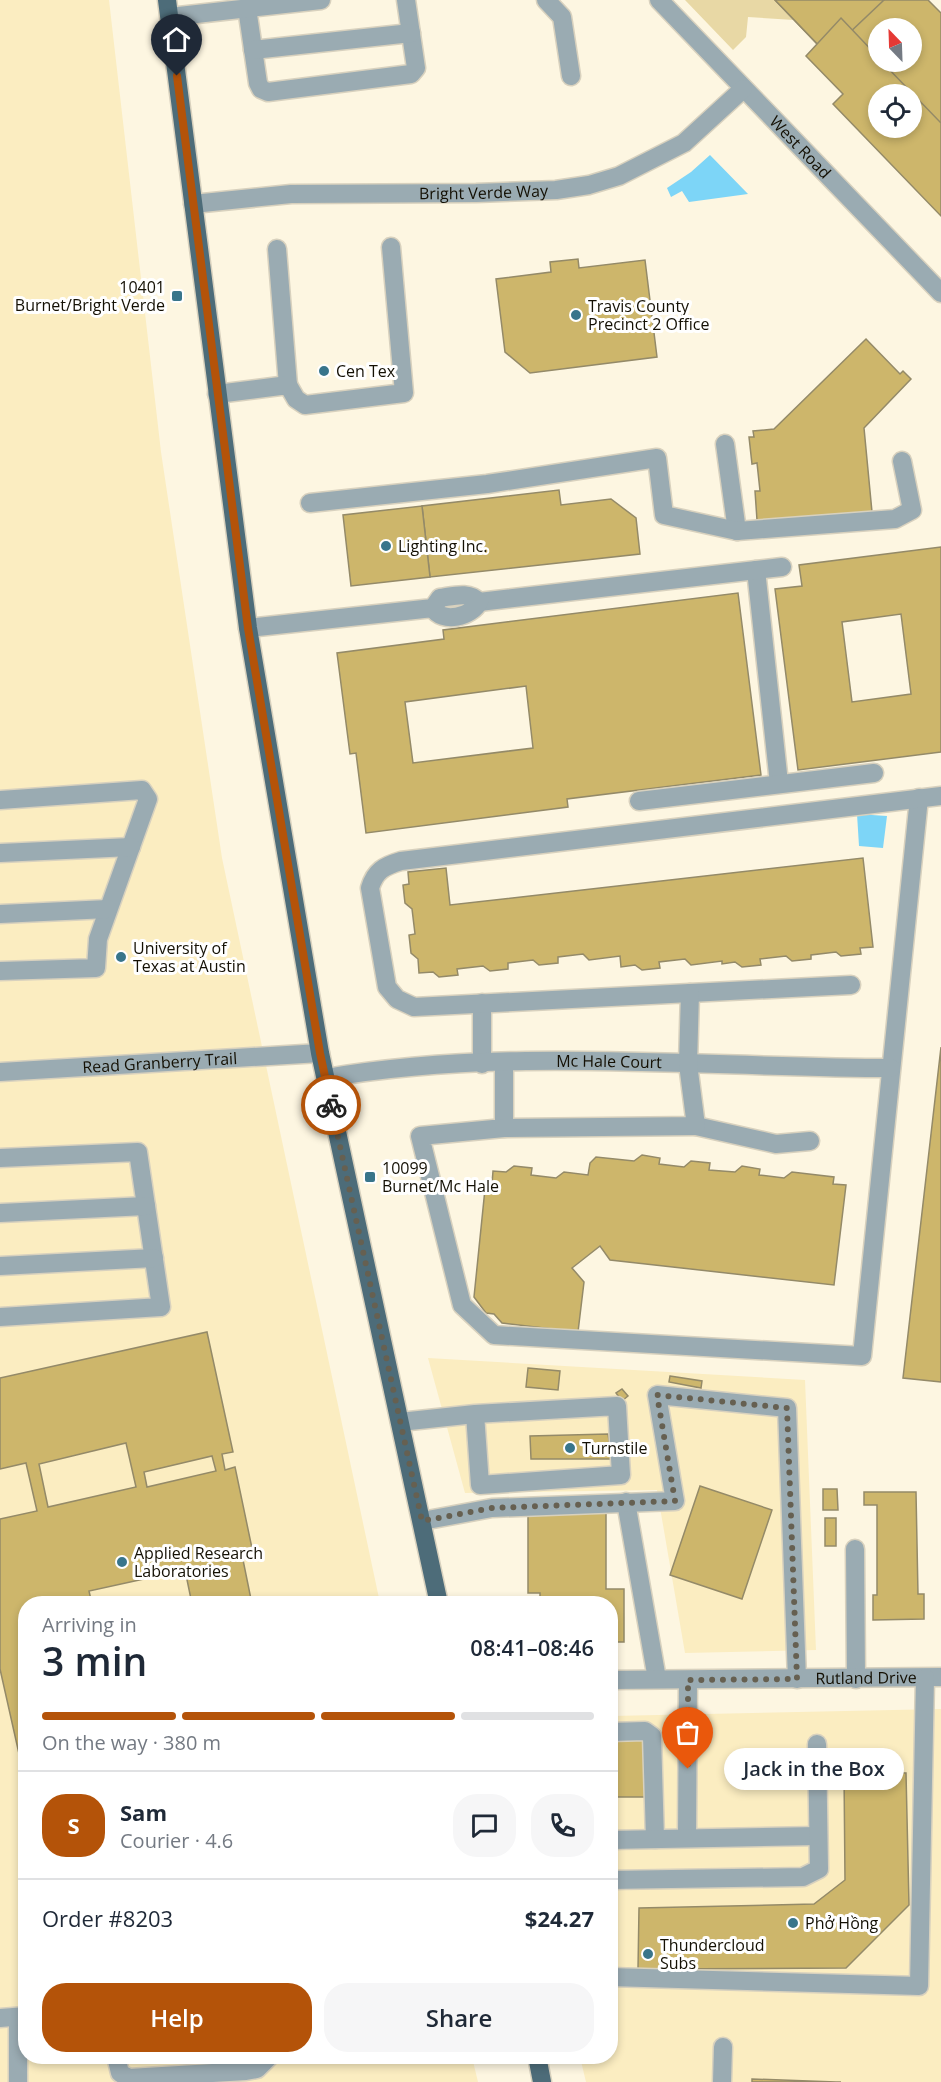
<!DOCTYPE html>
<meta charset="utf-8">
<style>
:root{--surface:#fff;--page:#f6f6f7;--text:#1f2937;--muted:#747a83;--line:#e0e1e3;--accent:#b45309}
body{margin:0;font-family:"Open Sans",sans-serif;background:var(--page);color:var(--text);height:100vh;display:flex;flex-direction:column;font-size:22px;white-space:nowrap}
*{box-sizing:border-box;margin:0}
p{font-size:20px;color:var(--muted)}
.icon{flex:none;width:33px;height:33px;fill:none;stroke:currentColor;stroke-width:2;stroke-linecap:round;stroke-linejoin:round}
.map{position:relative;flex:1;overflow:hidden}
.panel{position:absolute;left:18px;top:1596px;width:600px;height:468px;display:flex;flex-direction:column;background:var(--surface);border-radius:24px;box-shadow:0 3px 9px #0003}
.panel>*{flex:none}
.needle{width:39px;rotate:337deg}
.buttons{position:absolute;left:868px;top:18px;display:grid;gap:12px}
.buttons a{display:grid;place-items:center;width:54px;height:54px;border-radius:50%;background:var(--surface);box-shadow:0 3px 9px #0003;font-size:30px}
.pin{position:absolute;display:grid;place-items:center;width:51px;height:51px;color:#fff;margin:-62px -26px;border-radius:50% 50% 50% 0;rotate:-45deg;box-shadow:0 0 6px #0007}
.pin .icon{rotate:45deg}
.courier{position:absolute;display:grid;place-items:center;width:60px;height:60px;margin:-30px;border:4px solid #b45309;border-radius:50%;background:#fff;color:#222;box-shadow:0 2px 8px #0007}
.bubble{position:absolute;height:42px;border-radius:21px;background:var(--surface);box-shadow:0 3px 9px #0003;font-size:20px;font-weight:600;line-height:42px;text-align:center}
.overview em{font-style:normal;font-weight:600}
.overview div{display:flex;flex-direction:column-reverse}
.overview{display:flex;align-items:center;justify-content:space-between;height:102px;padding:0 24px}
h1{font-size:39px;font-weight:600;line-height:45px}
.bar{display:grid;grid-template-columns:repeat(4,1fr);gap:9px 6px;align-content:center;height:72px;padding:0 24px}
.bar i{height:8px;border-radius:4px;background:var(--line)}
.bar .selected{background:var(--accent)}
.bar p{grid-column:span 4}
.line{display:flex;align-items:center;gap:15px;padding:0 24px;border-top:2px solid var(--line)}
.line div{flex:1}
.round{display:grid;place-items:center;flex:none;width:63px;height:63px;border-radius:24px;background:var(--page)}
.cta{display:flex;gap:12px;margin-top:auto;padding:12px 24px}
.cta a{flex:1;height:69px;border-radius:24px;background:var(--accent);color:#fff;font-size:24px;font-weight:600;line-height:69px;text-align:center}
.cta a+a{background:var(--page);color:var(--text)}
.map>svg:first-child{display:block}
.built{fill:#fbedc1}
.green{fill:#e8d8a5}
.water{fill:#7dd5f7}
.building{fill:#cdb66b;stroke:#948a68;stroke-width:1.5;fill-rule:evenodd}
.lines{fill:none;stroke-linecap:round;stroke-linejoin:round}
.minor-casing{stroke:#d8d1be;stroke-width:21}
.major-casing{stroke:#d8d1be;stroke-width:21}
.minor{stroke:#9aabb2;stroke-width:18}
.major{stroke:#4d6c79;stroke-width:18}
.done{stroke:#666051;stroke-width:6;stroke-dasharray:0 10.8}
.route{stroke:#b45309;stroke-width:8}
.poi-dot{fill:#38758b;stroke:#fff;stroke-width:2}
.labels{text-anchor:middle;stroke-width:6;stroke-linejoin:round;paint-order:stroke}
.street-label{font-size:16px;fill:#141004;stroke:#fff}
.poi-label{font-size:16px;fill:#141004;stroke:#fff;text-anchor:start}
</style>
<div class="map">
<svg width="941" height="2082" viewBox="0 0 941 2082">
<rect width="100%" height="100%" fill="#fdf6e1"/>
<!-- built -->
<g class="built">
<polygon points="0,0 109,0 161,452 222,858 380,1603 26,1604 26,2056 472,2057 478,2082 0,2082"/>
<polygon points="428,1358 805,1380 816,1650 685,1653 657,1490 465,1493"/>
<polygon points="941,1709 941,2082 586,2082 580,2057 610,2056 611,1716"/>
</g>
<!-- green -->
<polygon class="green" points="685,0 796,0 794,20 748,17 746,37 733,50"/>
<!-- water -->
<g class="water">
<polygon points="710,155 748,194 689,202 682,191 671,197 667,188 691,172"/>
<polygon points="857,814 887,816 883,848 859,846"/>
</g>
<!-- building -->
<g class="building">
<path d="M775,0H928L941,13V173L897,128H912V94H879V109ZM879,28H912V62H879Z"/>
<polygon points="775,0 884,0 827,54"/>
<path d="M841,18L879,58V62H882L941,123V216L833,104L843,94L806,56ZM879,94H912V128H879Z"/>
<polygon points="578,259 579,268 645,260 657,357 530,373 505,352 496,279 551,272 550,262"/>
<polygon points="866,339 900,374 903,371 911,379 864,428 872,512 764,524 764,520 757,520 755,491 760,491 757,463 752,464 749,437 754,437 753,431 774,429"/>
<polygon points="559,490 561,505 611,499 636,518 640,554 430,577 422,506"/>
<polygon points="422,506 430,577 351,586 343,515"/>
<path d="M941,547V752L798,770L775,589L802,586L799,565ZM901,614L911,694L852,702L842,622Z"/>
<path d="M738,593L761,775L567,799L568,807L366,833L356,753L350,754L337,653L444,639L443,630ZM526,686L533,748L413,763L405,702Z"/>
<polygon points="863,858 873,947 860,948 861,954 841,956 836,952 811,955 811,959 792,961 786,956 760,959 761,965 742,967 735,962 722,964 722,961 691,965 685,959 659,962 660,968 642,970 635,965 621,967 620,956 589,960 583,954 558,957 558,963 539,965 533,960 508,963 508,969 490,971 483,966 457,969 458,975 439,977 433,972 419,973 418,959 411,953 409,935 415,934 412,909 405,903 403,885 409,884 408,872 446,868 450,905"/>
<polygon points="941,1047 941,1382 903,1378"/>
<polygon points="642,1155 660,1158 659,1164 684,1167 691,1161 710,1163 709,1170 735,1172 742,1166 760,1169 759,1175 784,1178 792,1172 834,1177 833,1184 846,1185 834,1285 610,1260 600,1246 572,1268 584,1282 578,1332 502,1323 494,1314 486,1313 474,1297 485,1189 492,1184 493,1171 506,1172 514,1166 532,1168 531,1175 556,1178 564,1172 588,1175 590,1163 596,1157 634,1161"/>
<path d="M207,1332L233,1452L222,1454L225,1470L235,1467L253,1553L242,1555L252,1604H192L185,1570L89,1591L92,1604H26V1785L0,1669V1519L37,1511L26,1463L0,1469V1378ZM126,1443L136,1487L48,1507L39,1464ZM212,1456L216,1471L147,1487L144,1472Z"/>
<polygon points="528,1368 560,1371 558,1390 526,1387"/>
<polygon points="670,1376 702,1381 701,1388 669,1382"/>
<polygon points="622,1389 628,1396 622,1401 616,1393"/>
<polygon points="608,1434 612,1459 531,1459 530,1436"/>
<polygon points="700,1486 772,1510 742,1599 670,1575"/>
<polygon points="823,1489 837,1489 838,1510 823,1510"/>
<polygon points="864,1492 916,1492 918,1594 924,1594 924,1619 873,1620 873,1595 877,1595 877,1505 864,1505"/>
<polygon points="528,1510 549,1514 606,1513 606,1589 624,1589 624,1642 610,1642 610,1604 540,1604 540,1593 528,1593"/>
<rect x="825" y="1518" width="11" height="28"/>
<polygon points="610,1737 643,1737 643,1742 650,1742 649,1797 610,1797"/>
<polygon points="844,1772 906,1773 909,1905 846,1968 638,1969 639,1908 814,1904 845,1880"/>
<polygon points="752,2079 836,2082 841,2082 752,2082"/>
</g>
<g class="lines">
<defs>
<g id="minor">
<polyline points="546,0 562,17 571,76"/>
<path id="s1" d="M659,0L941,293"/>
<polyline points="247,8 258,83 261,89 268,92 411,74 416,68 406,0"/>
<polyline points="170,17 321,0"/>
<polyline points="253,50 411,33"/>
<path id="s2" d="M193,204L291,194L476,193L556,190L589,185L619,176L684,143L743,89"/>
<polyline points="277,249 288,385"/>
<polyline points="217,394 288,385 296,399 305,405 404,393 391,247"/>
<polyline points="725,444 737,531"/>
<polyline points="310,503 487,484 657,458 664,515 737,531 895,519 912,510 902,461"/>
<polyline points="756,570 779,783"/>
<polyline points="479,602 782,567"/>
<path d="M248,628L433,608L440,598C454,596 469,591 479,602C472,617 442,624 433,608"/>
<polyline points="0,800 142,790 148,799 98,939 96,968 0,971"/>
<polyline points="639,801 874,773"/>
<polyline points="0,853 131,847"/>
<polyline points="0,914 108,909"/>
<polyline points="690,993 851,985"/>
<polyline points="504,1063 504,1128 420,1136 462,1305 494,1335 862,1356 919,798"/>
<polyline points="482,1064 482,1003"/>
<path id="s3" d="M0,1072L320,1053"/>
<path id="s4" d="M326,1078C512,1046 703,1068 891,1068"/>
<polyline points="696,1126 776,1144 810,1141"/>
<path d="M504,1128L696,1126L688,1064L690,993L414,1007L397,999L387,987L370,888C375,871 384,866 401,861L941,796"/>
<polyline points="0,1158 138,1152 161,1307 0,1317"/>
<polyline points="0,1213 146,1206"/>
<polyline points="0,1266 154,1258"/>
<polyline points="400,1422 475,1414 617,1406 621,1475 480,1485 475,1414"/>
<polyline points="626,1502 657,1679"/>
<polyline points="422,1521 492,1508 675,1501 657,1395 787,1408 797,1679"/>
<polyline points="855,1549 856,1679"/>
<path id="s5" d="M610,1680L941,1677"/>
<polyline points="610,1732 645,1731 652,1736 655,1839"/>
<polyline points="687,1838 688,1680"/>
<polyline points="610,1840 818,1836"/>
<polyline points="610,1880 803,1877 819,1869 817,1744"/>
<polyline points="610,1977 919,1986 925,1678"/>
<polyline points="18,2017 18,2082"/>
<polyline points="0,2018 26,2016"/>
<polyline points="116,2056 120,2073 129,2078 246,2071 257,2069 270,2056"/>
<polyline points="722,2082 723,2047"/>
</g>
<g id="major">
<polyline points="167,0 248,628 320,1053 439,1604"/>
<polyline points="537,2056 542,2082"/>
</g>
</defs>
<!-- minor casing -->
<use href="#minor" class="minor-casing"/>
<!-- major casing -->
<use href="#major" class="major-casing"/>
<!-- minor -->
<use href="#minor" class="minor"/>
<!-- major -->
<use href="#major" class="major"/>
</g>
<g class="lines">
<!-- done -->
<polyline class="done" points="331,1105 422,1521 492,1508 675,1501 657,1395 787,1408 797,1679 688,1680 688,1769"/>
<!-- route -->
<polyline class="route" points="177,76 248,628 320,1053 331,1105"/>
</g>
<!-- markers -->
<g class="poi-dot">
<rect x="171" y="290" width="12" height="12" rx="3"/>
<circle cx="576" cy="315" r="6"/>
<circle cx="324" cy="371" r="6"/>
<circle cx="386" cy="546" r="6"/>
<circle cx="121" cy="957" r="6"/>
<rect x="364" y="1171" width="12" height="12" rx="3"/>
<circle cx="570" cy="1448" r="6"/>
<circle cx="122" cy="1562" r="6"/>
<circle cx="793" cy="1923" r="6"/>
<circle cx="648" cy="1954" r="6"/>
</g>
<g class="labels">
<!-- street labels -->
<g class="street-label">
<text dy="6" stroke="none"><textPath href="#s1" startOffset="204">West Road</textPath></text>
<text dy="6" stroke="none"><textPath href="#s2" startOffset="291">Bright Verde Way</textPath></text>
<text dy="6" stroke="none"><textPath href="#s3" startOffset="160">Read Granberry Trail</textPath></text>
<text dy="6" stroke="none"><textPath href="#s4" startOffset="284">Mc Hale Court</textPath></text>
<text dy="6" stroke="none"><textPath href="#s5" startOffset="256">Rutland Drive</textPath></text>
</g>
<!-- poi labels -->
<g class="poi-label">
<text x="165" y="293" text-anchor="end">10401<tspan x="165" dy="18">Burnet/Bright Verde</tspan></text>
<text x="588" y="312">Travis County<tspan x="588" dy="18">Precinct 2 Office</tspan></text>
<text x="336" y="377">Cen Tex</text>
<text x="398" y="552">Lighting Inc.</text>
<text x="133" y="954">University of<tspan x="133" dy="18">Texas at Austin</tspan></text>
<text x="382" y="1174">10099<tspan x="382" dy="18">Burnet/Mc Hale</tspan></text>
<text x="582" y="1454">Turnstile</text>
<text x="134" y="1559">Applied Research<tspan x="134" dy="18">Laboratories</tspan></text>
<text x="805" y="1929">Phở Hồng</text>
<text x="660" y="1951">Thundercloud<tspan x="660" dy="18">Subs</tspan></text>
</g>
</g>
</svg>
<div class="buttons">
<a><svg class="needle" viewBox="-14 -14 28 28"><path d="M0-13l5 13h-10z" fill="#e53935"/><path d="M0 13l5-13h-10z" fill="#747a83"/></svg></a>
<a><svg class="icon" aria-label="locate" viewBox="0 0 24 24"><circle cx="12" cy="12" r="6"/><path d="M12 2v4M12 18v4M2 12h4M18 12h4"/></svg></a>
</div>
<div class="pin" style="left:688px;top:1769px;background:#ea580c"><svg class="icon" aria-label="bag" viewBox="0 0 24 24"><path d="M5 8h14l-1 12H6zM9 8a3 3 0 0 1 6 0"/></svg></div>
<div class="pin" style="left:177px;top:76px;background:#1f2937"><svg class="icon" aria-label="home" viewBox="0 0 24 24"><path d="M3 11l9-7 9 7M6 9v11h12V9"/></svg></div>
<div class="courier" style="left:331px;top:1105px"><svg class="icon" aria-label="bike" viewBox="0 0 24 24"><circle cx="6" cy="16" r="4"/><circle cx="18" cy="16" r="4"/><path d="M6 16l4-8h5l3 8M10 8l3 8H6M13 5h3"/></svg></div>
<div class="bubble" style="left:724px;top:1748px;width:180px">Jack in the Box</div>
<section class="panel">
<div class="overview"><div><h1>3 min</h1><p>Arriving in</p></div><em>08:41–08:46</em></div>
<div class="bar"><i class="selected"></i><i class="selected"></i><i class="selected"></i><i></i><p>On the way · 380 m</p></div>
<div class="line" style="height:108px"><b class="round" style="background:var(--accent);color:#fff">S</b><div><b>Sam</b><p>Courier · 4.6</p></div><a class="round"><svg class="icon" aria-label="chat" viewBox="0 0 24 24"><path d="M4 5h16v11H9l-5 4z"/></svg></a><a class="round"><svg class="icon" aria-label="phone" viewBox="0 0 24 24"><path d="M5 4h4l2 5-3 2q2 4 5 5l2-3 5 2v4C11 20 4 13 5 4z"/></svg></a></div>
<div class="line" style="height:78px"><div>Order #8203</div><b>$24.27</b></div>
<div class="cta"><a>Help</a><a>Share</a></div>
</section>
</div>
